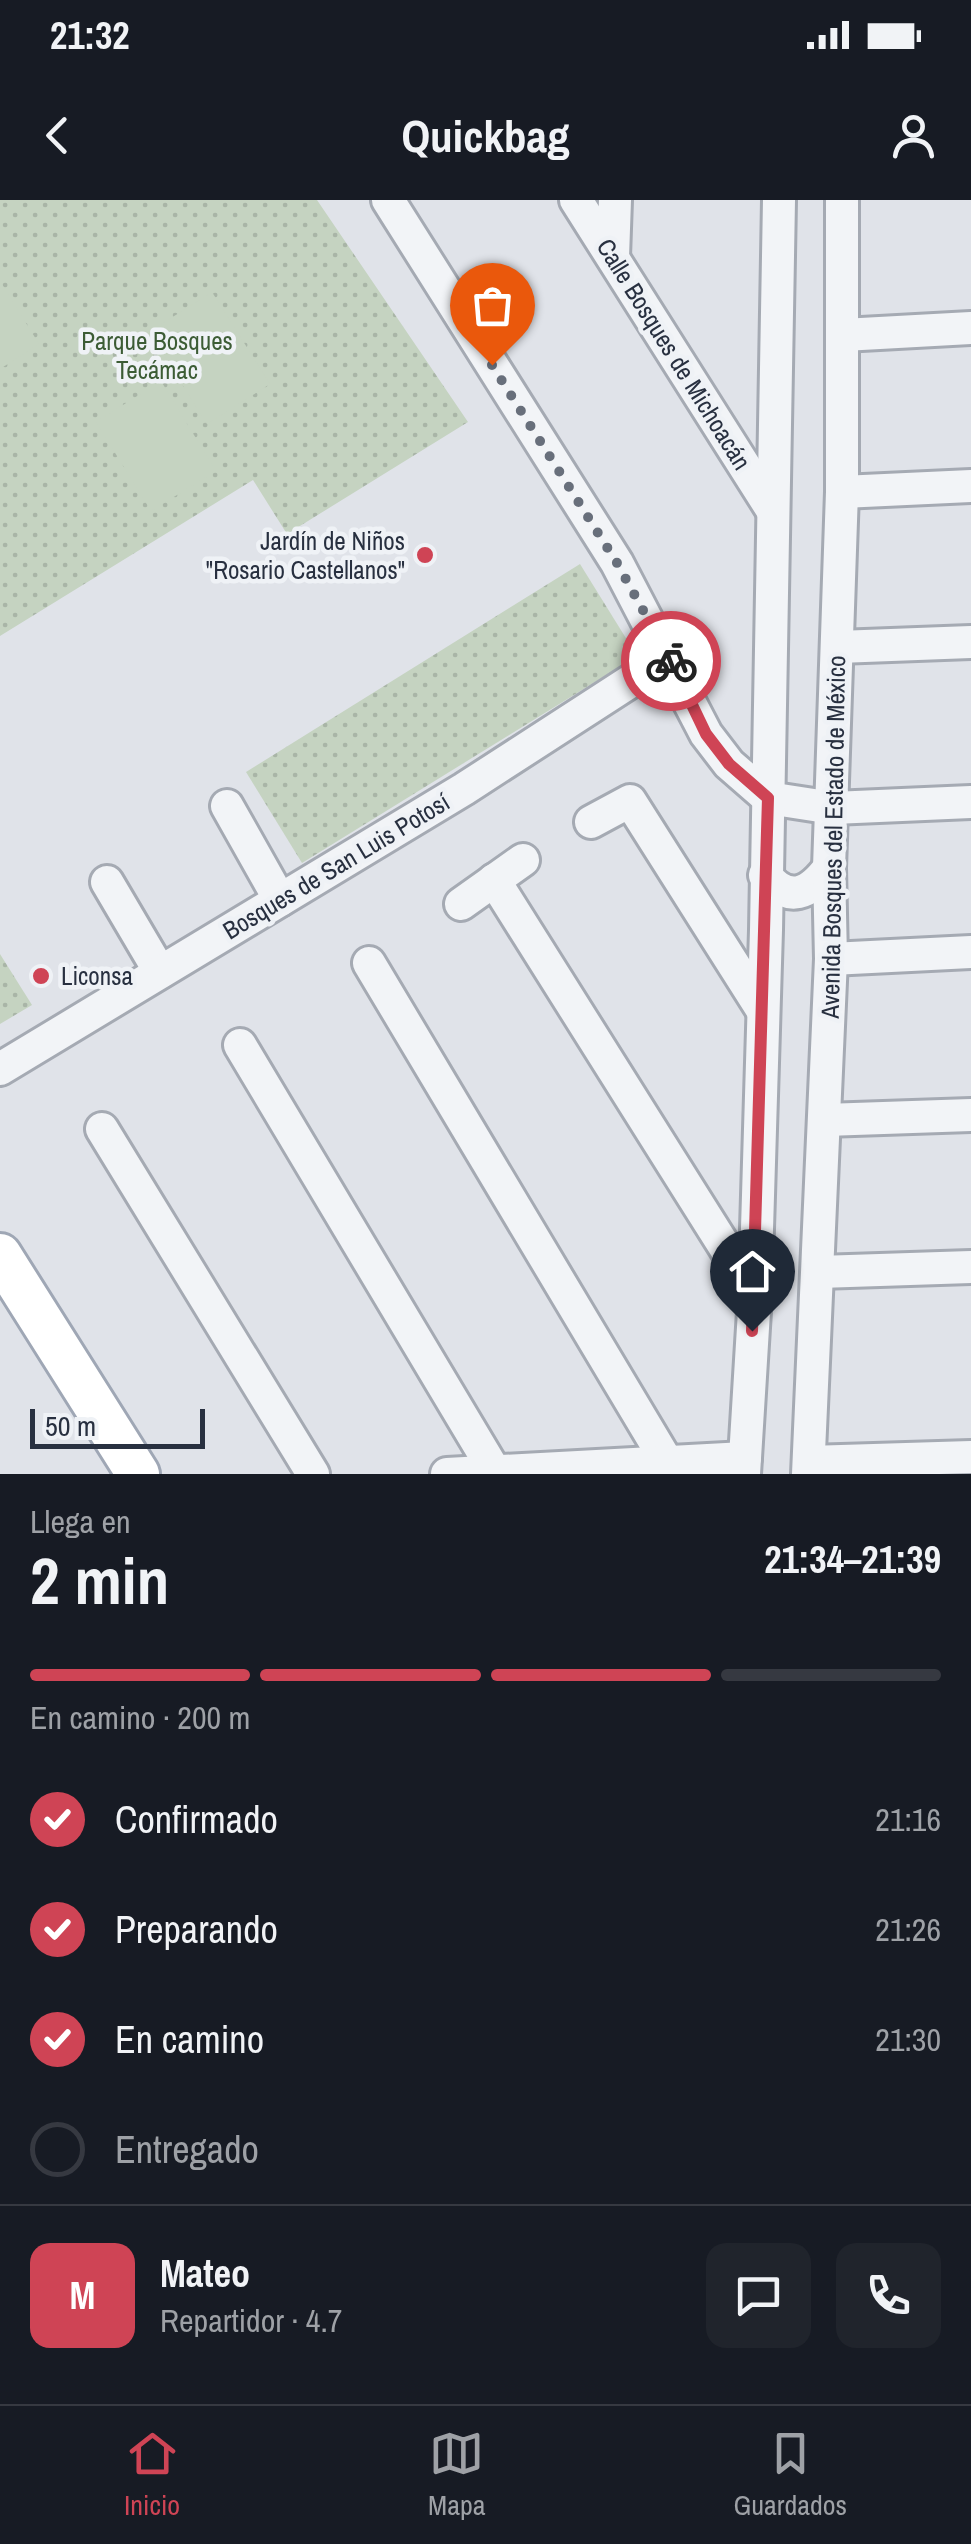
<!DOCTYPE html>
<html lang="es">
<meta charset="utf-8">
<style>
:root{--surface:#171b24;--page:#20242c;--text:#f1f3f6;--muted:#9ea1a6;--line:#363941;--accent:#cf4455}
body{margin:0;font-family:"Archivo Narrow",sans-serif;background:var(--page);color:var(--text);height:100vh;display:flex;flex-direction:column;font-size:38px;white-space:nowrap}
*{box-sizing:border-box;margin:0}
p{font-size:32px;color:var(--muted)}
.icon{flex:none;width:55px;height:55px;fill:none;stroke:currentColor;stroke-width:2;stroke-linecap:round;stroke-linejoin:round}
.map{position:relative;height:1274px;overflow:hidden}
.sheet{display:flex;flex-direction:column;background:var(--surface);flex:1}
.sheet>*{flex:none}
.scale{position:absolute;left:30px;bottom:25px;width:175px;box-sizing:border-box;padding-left:10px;border:5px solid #283040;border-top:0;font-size:28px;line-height:35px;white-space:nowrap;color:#283040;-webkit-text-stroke:8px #eff2f6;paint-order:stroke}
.pin{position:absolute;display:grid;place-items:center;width:85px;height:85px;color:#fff;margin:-102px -42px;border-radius:50% 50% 50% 0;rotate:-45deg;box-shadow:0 0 10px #0007}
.pin .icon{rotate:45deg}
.courier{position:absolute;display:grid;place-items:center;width:100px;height:100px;margin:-50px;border:8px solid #cf4455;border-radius:50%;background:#fff;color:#222;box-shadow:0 2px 12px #0007}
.summary em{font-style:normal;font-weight:700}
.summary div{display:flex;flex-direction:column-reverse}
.summary{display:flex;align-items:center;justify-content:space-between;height:170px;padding:0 30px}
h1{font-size:65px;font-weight:700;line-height:75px}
.bar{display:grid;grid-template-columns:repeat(4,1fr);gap:15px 10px;align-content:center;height:120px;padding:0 30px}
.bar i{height:12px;border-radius:8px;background:var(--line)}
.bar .current{background:var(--accent)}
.bar p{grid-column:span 4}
.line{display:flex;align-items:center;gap:25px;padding:0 30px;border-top:2px solid var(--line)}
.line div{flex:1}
.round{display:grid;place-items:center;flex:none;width:105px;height:105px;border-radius:20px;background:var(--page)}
ol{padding:0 30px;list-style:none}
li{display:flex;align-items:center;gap:30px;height:110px}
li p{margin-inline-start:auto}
li .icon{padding:10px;border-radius:50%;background:var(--accent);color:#fff;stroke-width:4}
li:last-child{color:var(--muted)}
li i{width:55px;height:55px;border:5px solid var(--line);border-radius:50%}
.status{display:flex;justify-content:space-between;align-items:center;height:70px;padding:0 50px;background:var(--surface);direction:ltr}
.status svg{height:28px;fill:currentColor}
header{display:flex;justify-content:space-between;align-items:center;height:130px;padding:0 30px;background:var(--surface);font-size:45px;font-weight:700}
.tab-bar{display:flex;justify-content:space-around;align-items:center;height:140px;border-top:2px solid var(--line);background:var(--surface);font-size:28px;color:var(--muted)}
.tab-bar a{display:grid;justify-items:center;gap:5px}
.tab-bar .current{color:var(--accent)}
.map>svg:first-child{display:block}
.park{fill:url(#park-dots)}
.pitch{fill:#c5d3c1}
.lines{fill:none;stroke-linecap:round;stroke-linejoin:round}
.minor-casing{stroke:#a5aab3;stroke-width:38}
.major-casing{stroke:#9fa7b5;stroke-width:48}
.minor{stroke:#f2f4f7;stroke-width:32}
.major{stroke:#fff;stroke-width:42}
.done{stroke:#686f7b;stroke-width:10;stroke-dasharray:0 18}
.route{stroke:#cf4455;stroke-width:12}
.poi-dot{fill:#cf4455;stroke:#eff2f6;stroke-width:4}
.labels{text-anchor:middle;stroke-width:9;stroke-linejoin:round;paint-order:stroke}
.park-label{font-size:25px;fill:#3c5c35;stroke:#eff2f6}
.street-label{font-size:25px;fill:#283040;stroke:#eff2f6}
.poi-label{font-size:25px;fill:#283040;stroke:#eff2f6;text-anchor:end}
</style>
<div class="status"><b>21:32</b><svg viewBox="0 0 49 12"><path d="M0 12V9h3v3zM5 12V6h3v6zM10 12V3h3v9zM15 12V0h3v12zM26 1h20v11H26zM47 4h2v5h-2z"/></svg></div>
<header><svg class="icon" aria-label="back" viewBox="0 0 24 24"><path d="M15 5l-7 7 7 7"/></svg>Quickbag<svg class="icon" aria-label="person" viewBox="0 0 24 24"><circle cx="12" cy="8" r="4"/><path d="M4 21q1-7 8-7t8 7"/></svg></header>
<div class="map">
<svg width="971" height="1274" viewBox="0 0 971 1274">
<defs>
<pattern id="park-dots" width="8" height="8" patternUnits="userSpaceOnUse" patternTransform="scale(2.5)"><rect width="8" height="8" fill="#c5d3c1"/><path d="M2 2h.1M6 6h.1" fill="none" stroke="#a9b5a7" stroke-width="1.8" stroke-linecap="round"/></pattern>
</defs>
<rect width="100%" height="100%" fill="#e0e3e9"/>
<!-- park -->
<g class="park">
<polygon points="0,0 317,0 468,222 287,334 253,280 0,436"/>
<polygon points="580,364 637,456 302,663 246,572"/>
<polygon points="0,754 32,805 0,824"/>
</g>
<!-- pitch -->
<g class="pitch">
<polygon points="0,81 39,144 0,169"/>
<polygon points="212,92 270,184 207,224 149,132"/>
<polygon points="161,181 216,271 151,311 96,222"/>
</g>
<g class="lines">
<defs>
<g id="minor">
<polyline points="388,0 617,363 706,534 729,564 768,598 833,608 971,602"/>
<polyline points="576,0 771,308"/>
<polyline points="613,57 615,0"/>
<polyline points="843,135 971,128"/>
<polyline points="842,292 971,286"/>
<polyline points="838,447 971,442"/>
<polyline points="227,606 280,700"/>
<polyline points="591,622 630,601 763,811"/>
<path d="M765,675C789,704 809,694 829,668"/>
<polyline points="494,680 755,1095"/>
<polyline points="107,682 160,772"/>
<polyline points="461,704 523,660"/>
<polyline points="831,759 971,752"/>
<polyline points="369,763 667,1262"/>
<polyline points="240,845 495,1272"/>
<polyline points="0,869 464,589 668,457"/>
<polyline points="825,920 971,915"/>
<polyline points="102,929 313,1274"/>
<polyline points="819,1072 971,1067"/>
<polyline points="809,1262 971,1257"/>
<polyline points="447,1274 745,1258"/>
<polyline points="744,1274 755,1095 766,730 779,0"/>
<polyline points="808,1274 831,759 829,668 842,292 842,0"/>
</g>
<polyline id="major" points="0,1055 138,1274"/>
</defs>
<!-- minor casing -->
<use href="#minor" class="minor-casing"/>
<!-- major casing -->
<use href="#major" class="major-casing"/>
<!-- minor -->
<use href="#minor" class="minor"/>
<!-- major -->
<use href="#major" class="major"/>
</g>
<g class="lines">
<!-- done -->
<polyline class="done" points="492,165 617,363 671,461"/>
<!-- route -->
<polyline class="route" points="671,461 706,534 729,564 768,598 752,1131"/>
</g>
<!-- markers -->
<g class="poi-dot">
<circle cx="425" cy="355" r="10"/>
<circle cx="41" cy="776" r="10"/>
</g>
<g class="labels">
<!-- park labels -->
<g class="park-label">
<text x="157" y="150">Parque Bosques<tspan x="157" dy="29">Tecámac</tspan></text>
</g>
<!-- street labels -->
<g class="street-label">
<text transform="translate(674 154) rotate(58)" y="9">Calle Bosques de Michoacán</text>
<text transform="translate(833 637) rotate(-89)" y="9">Avenida Bosques del Estado de México</text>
<text transform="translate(336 666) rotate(-31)" y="9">Bosques de San Luis Potosí</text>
</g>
<!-- poi labels -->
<g class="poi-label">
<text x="405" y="350">Jardín de Niños<tspan x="405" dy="29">"Rosario Castellanos"</tspan></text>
<text x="61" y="785" text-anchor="start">Liconsa</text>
</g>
</g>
</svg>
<div class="scale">50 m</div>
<div class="pin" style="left:492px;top:165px;background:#ea580c"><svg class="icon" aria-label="bag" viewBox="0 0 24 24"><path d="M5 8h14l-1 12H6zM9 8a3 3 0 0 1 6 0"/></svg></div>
<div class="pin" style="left:752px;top:1131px;background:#1f2937"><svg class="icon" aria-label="home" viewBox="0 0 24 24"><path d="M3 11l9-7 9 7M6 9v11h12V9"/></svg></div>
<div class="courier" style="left:671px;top:461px"><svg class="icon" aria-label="bike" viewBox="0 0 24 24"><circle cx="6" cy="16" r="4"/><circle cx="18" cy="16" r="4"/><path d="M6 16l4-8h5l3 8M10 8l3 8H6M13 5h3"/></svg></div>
</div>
<section class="sheet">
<div class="summary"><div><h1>2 min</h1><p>Llega en</p></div><em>21:34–21:39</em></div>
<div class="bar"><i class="current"></i><i class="current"></i><i class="current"></i><i></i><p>En camino · 200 m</p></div>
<ol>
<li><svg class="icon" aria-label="check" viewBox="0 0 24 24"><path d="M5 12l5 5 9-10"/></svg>Confirmado<p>21:16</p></li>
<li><svg class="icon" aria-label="check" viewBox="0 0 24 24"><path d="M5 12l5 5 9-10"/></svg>Preparando<p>21:26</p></li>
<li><svg class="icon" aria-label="check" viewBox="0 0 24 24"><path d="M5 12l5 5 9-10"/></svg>En camino<p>21:30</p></li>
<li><i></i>Entregado</li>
</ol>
<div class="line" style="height:180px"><b class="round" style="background:var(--accent);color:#fff">M</b><div><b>Mateo</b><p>Repartidor · 4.7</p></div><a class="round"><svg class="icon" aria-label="chat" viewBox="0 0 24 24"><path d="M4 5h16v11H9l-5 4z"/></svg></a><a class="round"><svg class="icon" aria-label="phone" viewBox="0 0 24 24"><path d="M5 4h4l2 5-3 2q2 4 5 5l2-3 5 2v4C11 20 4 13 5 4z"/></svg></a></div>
</section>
<nav class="tab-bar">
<a class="current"><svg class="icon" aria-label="home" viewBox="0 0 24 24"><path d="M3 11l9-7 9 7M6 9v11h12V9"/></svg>Inicio</a>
<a><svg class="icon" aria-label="map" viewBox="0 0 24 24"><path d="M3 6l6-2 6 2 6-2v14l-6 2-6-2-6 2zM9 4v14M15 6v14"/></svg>Mapa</a>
<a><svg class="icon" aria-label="saved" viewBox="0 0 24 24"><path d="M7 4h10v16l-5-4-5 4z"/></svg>Guardados</a>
</nav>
